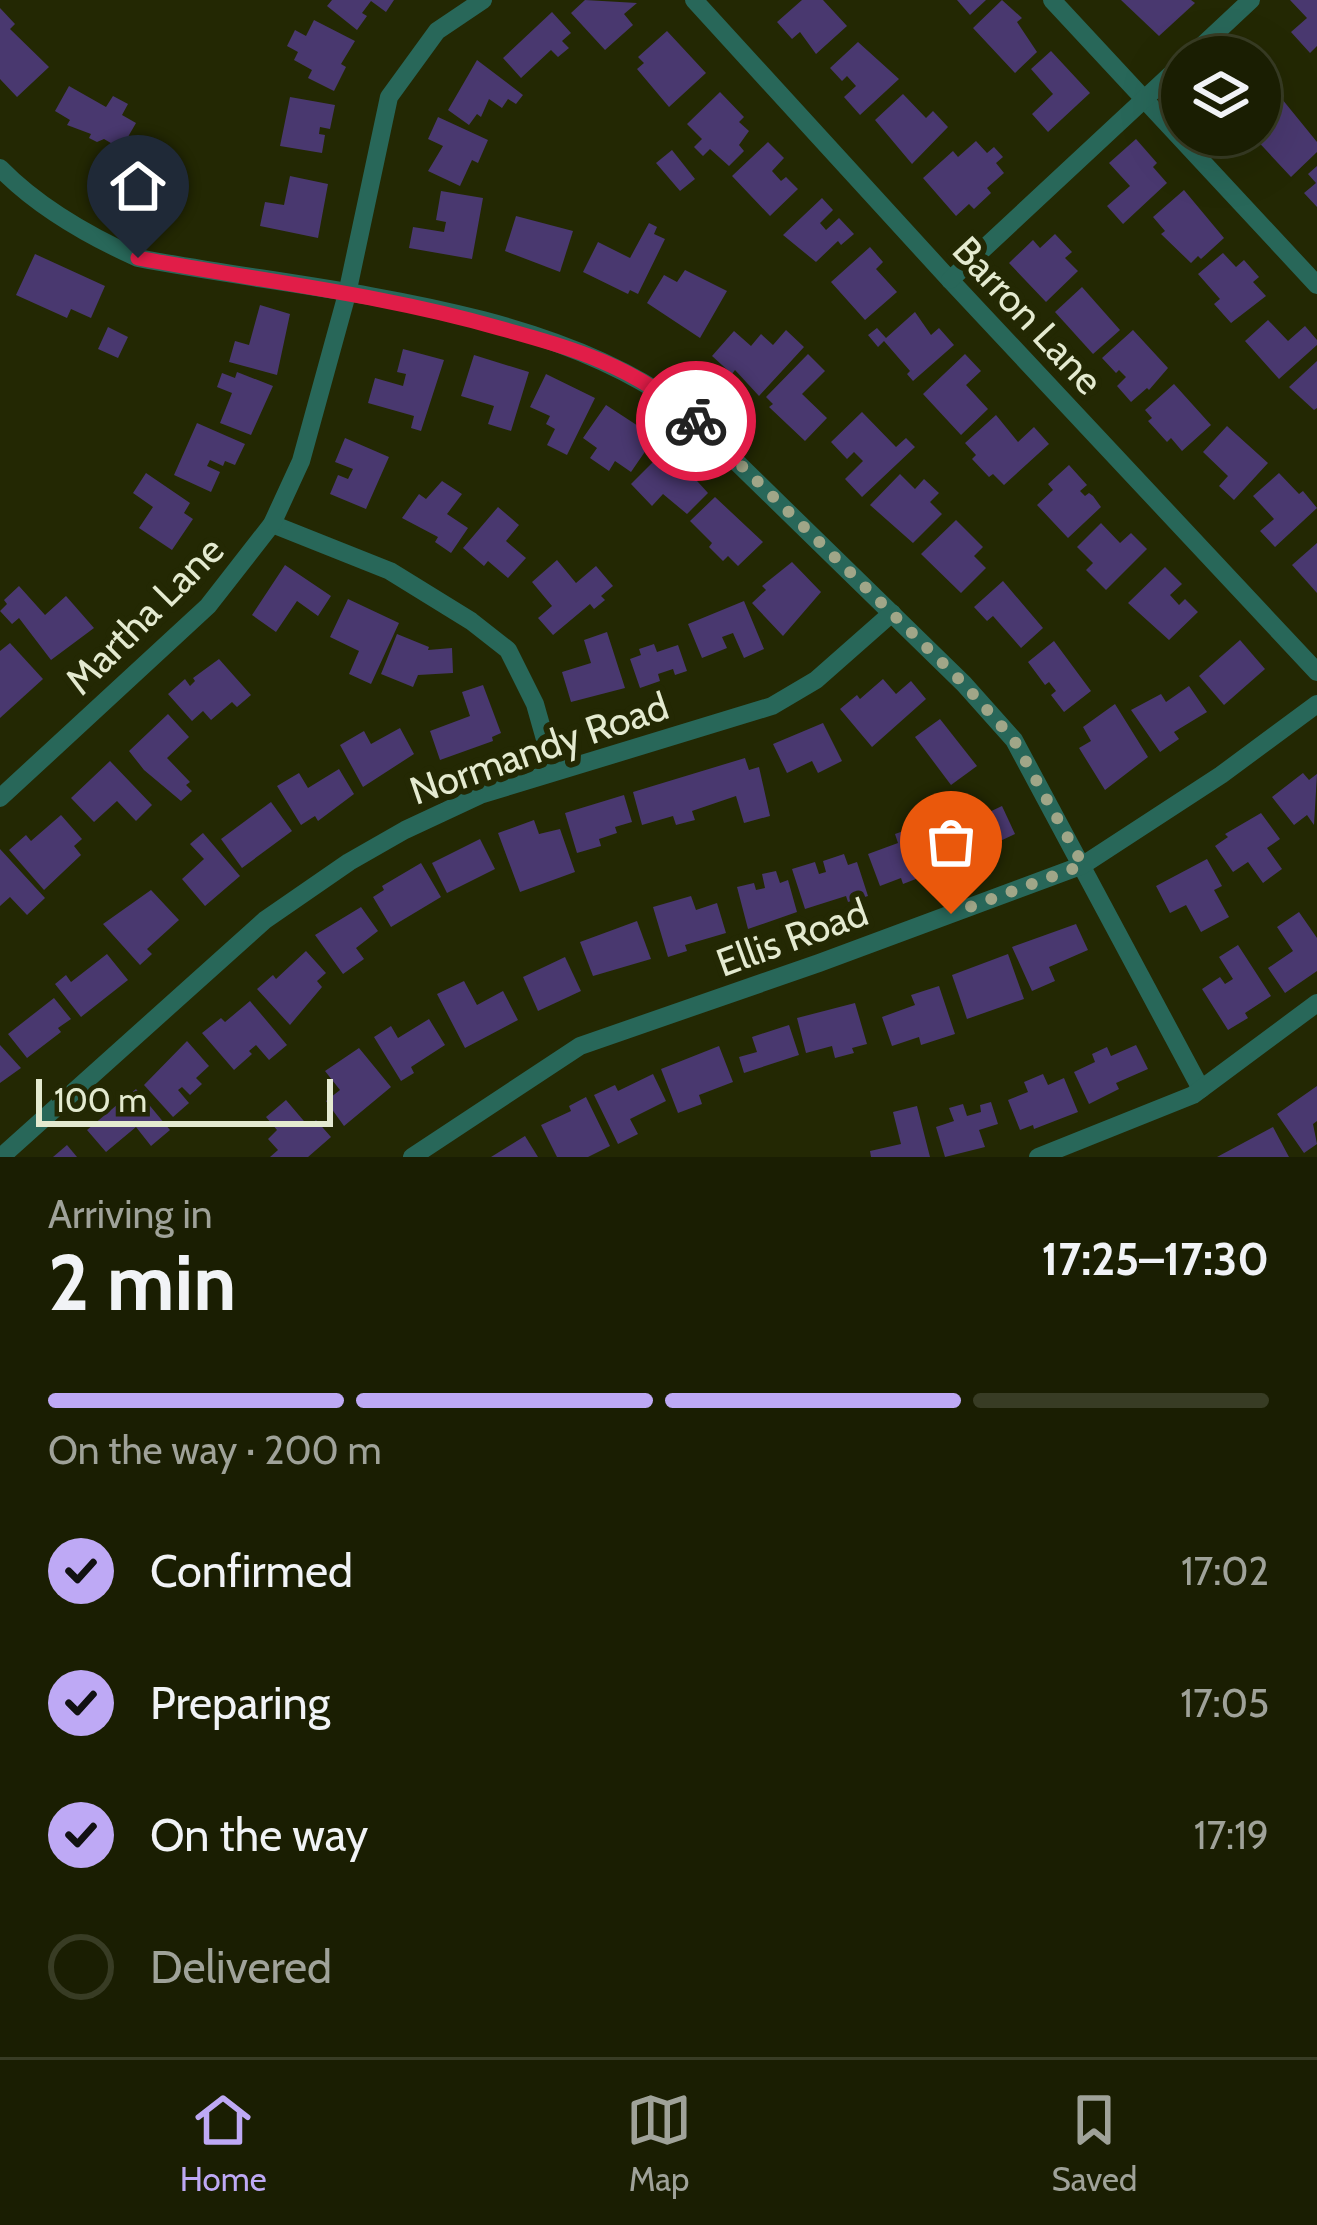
<!DOCTYPE html>
<meta charset="utf-8">
<style>
:root{--surface:#1a1e02;--page:#23270c;--text:#f1f3f6;--muted:#9fa299;--line:#383c24;--accent:#bea9f5}
body{margin:0;font-family:Cabin,sans-serif;background:var(--page);color:var(--text);height:100vh;display:flex;flex-direction:column;font-size:45px;white-space:nowrap}
*{box-sizing:border-box;margin:0}
p{font-size:39px;color:var(--muted)}
.icon{flex:none;width:66px;height:66px;fill:none;stroke:currentColor;stroke-width:2;stroke-linecap:round;stroke-linejoin:round}
.map{position:relative;height:1157px;overflow:hidden}
.sheet{display:flex;flex-direction:column;background:var(--surface);flex:1}
.sheet>*{flex:none}
.tools{position:absolute;left:1161px;top:36px;display:grid;gap:24px}
.tools a{display:grid;place-items:center;width:120px;height:120px;border-radius:50%;background:var(--surface);box-shadow:0 12px 48px #0002,0 0 0 3px var(--line);font-size:60px}
.scale{position:absolute;left:36px;bottom:30px;width:297px;box-sizing:border-box;padding-left:12px;border:6px solid #e4ead0;border-top:0;font-size:33px;line-height:42px;white-space:nowrap;color:#e4ead0;-webkit-text-stroke:9px #232803;paint-order:stroke}
.pin{position:absolute;display:grid;place-items:center;width:102px;height:102px;color:#fff;margin:-123px -51px;border-radius:50% 50% 50% 0;rotate:-45deg;box-shadow:0 0 12px #0007}
.pin .icon{rotate:45deg}
.courier{position:absolute;display:grid;place-items:center;width:120px;height:120px;margin:-60px;border:9px solid #e11d48;border-radius:50%;background:#fff;color:#222;box-shadow:0 3px 15px #0007}
.summary em{font-style:normal;font-weight:800}
.summary div{display:flex;flex-direction:column-reverse}
.summary{display:flex;align-items:center;justify-content:space-between;height:204px;padding:0 48px}
h1{font-size:78px;font-weight:800;line-height:90px}
.bar{display:grid;grid-template-columns:repeat(4,1fr);gap:18px 12px;align-content:center;height:144px;padding:0 48px}
.bar i{height:15px;border-radius:9px;background:var(--line)}
.bar .current{background:var(--accent)}
.bar p{grid-column:span 4}
ol{padding:0 48px;list-style:none}
li{display:flex;align-items:center;gap:36px;height:132px}
li p{margin-inline-start:auto}
li .icon{padding:12px;border-radius:50%;background:var(--accent);color:#111;stroke-width:4}
li:last-child{color:var(--muted)}
li i{width:66px;height:66px;border:6px solid var(--line);border-radius:50%}
.tab-bar{display:flex;justify-content:space-around;align-items:center;height:168px;border-top:3px solid var(--line);background:var(--surface);font-size:33px;color:var(--muted)}
.tab-bar a{display:grid;justify-items:center;gap:6px}
.tab-bar .current{color:var(--accent)}
.map>svg:first-child{display:block}
.building{fill:#49386f}
.lines{fill:none;stroke-linecap:round;stroke-linejoin:round}
.street{stroke:#286759;stroke-width:18}
.done{stroke:#a0a688;stroke-width:12;stroke-dasharray:0 21.6}
.route{stroke:#e11d48;stroke-width:15}
.labels{text-anchor:middle;stroke-width:12;stroke-linejoin:round;paint-order:stroke}
.street-label{font-size:39px;fill:#e4ead0;stroke:#232803}
</style>
<div class="map">
<svg width="1317" height="1157" viewBox="0 0 1317 1157">
<rect width="100%" height="100%" fill="#232803"/>
<!-- building -->
<g class="building">
<polygon points="332,0 394,0 386,12 371,1 362,13 367,16 357,30 327,6"/>
<polygon points="585,0 637,3 624,14 633,25 605,50 571,13"/>
<polygon points="802,0 823,0 847,26 816,54 800,32 792,39 777,22"/>
<polygon points="957,0 986,0 970,15"/>
<polygon points="1002,0 1022,18 1017,22 1037,52 1015,73 973,28"/>
<polygon points="1121,0 1191,0 1195,3 1159,36"/>
<polygon points="1290,0 1317,0 1317,46 1310,53 1291,32 1307,18"/>
<polygon points="0,8 15,24 10,29 49,67 17,97 0,79"/>
<polygon points="552,12 571,33 562,41 569,48 558,57 551,50 521,78 503,58"/>
<polygon points="314,20 355,41 341,64 346,67 334,91 308,78 312,70 294,60 298,52 287,46 295,30 306,36"/>
<polygon points="667,31 706,73 669,107 637,69 644,63 638,57"/>
<polygon points="1239,38 1255,55 1226,57 1222,54"/>
<polygon points="858,42 899,79 860,115 844,97 856,86 847,76 842,81 830,68"/>
<polygon points="1051,51 1090,93 1048,132 1032,114 1053,94 1031,69"/>
<polygon points="477,60 523,95 516,104 508,99 502,108 489,99 481,117 477,114 469,125 448,110"/>
<polygon points="1266,65 1282,82 1260,102 1260,70"/>
<polygon points="69,86 106,107 113,96 128,104 122,115 136,123 121,149 104,139 97,142 89,138 91,134 67,125 70,120 55,111"/>
<polygon points="720,92 744,117 739,122 749,131 739,145 744,151 729,166 710,149 703,156 694,147 702,139 687,124"/>
<polygon points="903,94 926,118 933,111 948,127 912,164 875,120"/>
<polygon points="290,97 335,105 330,129 320,127 319,134 325,135 322,153 280,146"/>
<polygon points="1282,99 1317,142 1317,152 1291,177 1252,135 1260,135 1260,120"/>
<polygon points="438,117 488,140 478,163 472,160 460,186 428,171 443,146 428,139"/>
<polygon points="1136,139 1157,163 1153,167 1167,183 1123,224 1107,206 1130,186 1109,163"/>
<polygon points="976,141 987,153 994,147 1003,157 996,163 1004,173 987,188 991,193 974,209 969,204 956,216 923,178 953,151 958,157"/>
<polygon points="768,142 784,158 772,171 781,181 786,177 798,189 770,216 732,176"/>
<polygon points="672,150 695,179 680,191 656,163"/>
<polygon points="1317,166 1317,207 1304,193 1316,183 1308,174"/>
<polygon points="290,176 328,184 318,238 260,226 265,202 284,205"/>
<polygon points="1184,190 1224,238 1201,259 1198,256 1191,263 1161,234 1165,231 1153,217"/>
<polygon points="441,191 483,198 472,259 409,248 413,227 444,232 446,222 436,220"/>
<polygon points="822,198 833,210 820,223 826,230 839,218 854,234 841,245 838,241 816,262 783,235"/>
<polygon points="516,216 573,231 560,272 505,251"/>
<polygon points="649,223 657,227 654,234 665,239 638,294 630,290 628,294 583,272 598,242 630,258"/>
<polygon points="1055,234 1072,252 1065,258 1078,271 1046,302 1009,263 1033,240 1040,248"/>
<polygon points="870,247 883,262 876,269 897,292 865,320 831,282"/>
<polygon points="1223,253 1236,267 1244,260 1259,277 1253,282 1266,296 1231,323 1214,304 1220,299 1198,274"/>
<polygon points="35,254 105,286 91,318 71,309 67,318 16,295"/>
<polygon points="685,270 727,291 700,338 647,303 664,275 677,282"/>
<polygon points="1082,287 1120,330 1093,354 1055,312"/>
<polygon points="260,305 290,314 277,375 229,362 235,341 249,345"/>
<polygon points="915,312 931,335 939,328 954,345 913,381 907,374 910,371 884,341 878,347 868,335 877,328 886,338"/>
<polygon points="1268,320 1288,341 1305,326 1317,340 1317,345 1279,379 1245,341"/>
<polygon points="108,327 128,337 118,358 98,349"/>
<polygon points="786,330 804,347 759,396 735,370 732,374 712,356 734,331 751,346 761,334 773,345"/>
<polygon points="1133,330 1168,368 1149,390 1147,388 1131,402 1117,386 1126,377 1119,370 1116,373 1102,358"/>
<polygon points="403,349 444,360 421,431 411,428 414,416 368,403 375,378 403,386 406,374 397,372"/>
<polygon points="808,354 825,371 802,394 827,418 805,441 769,407 773,404 766,397"/>
<polygon points="965,354 981,371 966,385 988,409 961,435 923,394"/>
<polygon points="474,355 529,372 511,431 488,424 494,406 461,396"/>
<polygon points="1317,361 1317,408 1314,410 1289,387"/>
<polygon points="237,372 273,386 251,435 220,423 232,393 217,387 222,373 235,378"/>
<polygon points="546,374 595,398 567,455 547,445 555,429 546,424 550,416 530,407"/>
<polygon points="1174,384 1211,425 1182,451 1171,438 1167,442 1148,421 1152,418 1145,410"/>
<polygon points="606,405 655,437 631,472 615,461 609,471 590,458 597,448 583,438"/>
<polygon points="862,412 896,447 906,438 915,447 862,497 845,479 863,461 854,452 847,459 831,442"/>
<polygon points="996,415 1018,442 1034,427 1049,444 1004,485 993,474 989,477 972,459 976,455 965,443"/>
<polygon points="197,423 245,444 235,465 225,461 223,466 210,460 207,466 220,472 211,492 174,475"/>
<polygon points="1227,426 1268,463 1234,500 1219,486 1228,476 1203,452"/>
<polygon points="345,438 389,457 366,509 330,494 338,475 348,479 353,469 335,462"/>
<polygon points="667,448 708,493 687,514 663,494 652,506 631,484"/>
<polygon points="1069,465 1087,485 1080,491 1085,496 1089,493 1093,496 1101,507 1068,538 1037,505 1053,490 1048,484"/>
<polygon points="146,473 190,503 184,513 193,519 172,550 139,528 153,507 133,493"/>
<polygon points="1279,473 1299,494 1303,491 1317,508 1275,547 1260,531 1274,519 1253,496"/>
<polygon points="900,474 915,489 924,479 939,493 930,502 942,514 913,543 870,505"/>
<polygon points="442,481 462,494 447,514 468,528 451,553 435,542 438,537 402,518 419,494 426,499"/>
<polygon points="715,497 763,542 738,566 728,556 723,561 709,547 712,543 690,521"/>
<polygon points="498,507 519,525 506,541 526,558 508,578 488,561 484,566 463,548"/>
<polygon points="956,520 983,547 974,556 986,568 961,593 921,554"/>
<polygon points="1101,523 1120,543 1131,533 1147,549 1106,590 1086,570 1093,563 1077,547"/>
<polygon points="1317,543 1317,593 1292,565"/>
<polygon points="557,560 576,583 596,566 613,586 601,596 605,600 594,609 590,604 553,635 538,618 552,606 532,582"/>
<polygon points="792,562 821,592 783,636 752,603 766,590 762,586"/>
<polygon points="285,565 331,596 318,616 297,601 276,632 252,615"/>
<polygon points="1165,567 1182,584 1170,595 1179,605 1185,599 1198,612 1169,640 1128,603"/>
<polygon points="1003,581 1043,628 1021,648 993,616 987,621 974,607"/>
<polygon points="19,586 45,615 66,596 94,628 51,660 19,618 12,624 0,611 7,604 4,600"/>
<polygon points="348,599 399,623 371,684 349,674 359,651 330,637"/>
<polygon points="744,601 764,649 744,658 733,633 722,637 727,648 702,658 688,624"/>
<polygon points="607,632 625,688 571,702 562,672 591,663 584,640"/>
<polygon points="397,634 429,647 428,650 452,648 453,673 418,675 413,687 381,674"/>
<polygon points="1240,640 1265,669 1224,705 1199,676"/>
<polygon points="1054,641 1091,691 1064,712 1051,695 1056,691 1049,682 1045,685 1028,662"/>
<polygon points="10,643 43,679 0,718 0,651"/>
<polygon points="654,644 657,652 678,645 687,671 675,675 673,669 658,674 660,681 640,688 630,659 641,655 639,649"/>
<polygon points="219,659 251,695 237,707 232,702 211,720 203,711 192,721 168,694 185,679 190,686 195,681 193,678"/>
<polygon points="883,679 896,694 911,681 926,699 872,747 840,709 857,695 860,699"/>
<polygon points="483,685 501,733 492,737 493,741 440,760 430,731 470,716 462,692"/>
<polygon points="1189,686 1207,712 1174,732 1179,739 1160,752 1131,710 1161,694 1166,702"/>
<polygon points="1115,704 1148,757 1105,790 1079,748 1091,741 1083,727"/>
<polygon points="168,714 189,737 167,758 190,782 186,785 192,791 181,801 144,770 129,751"/>
<polygon points="940,719 977,766 951,785 915,737"/>
<polygon points="823,723 842,761 818,773 812,761 787,773 773,744"/>
<polygon points="400,728 414,754 363,787 340,745 364,731 371,744"/>
<polygon points="745,758 749,770 759,767 770,816 744,823 736,796 692,811 695,820 676,825 673,816 642,825 633,792"/>
<polygon points="110,761 152,805 136,821 117,801 94,822 71,798"/>
<polygon points="339,769 354,794 318,821 315,816 301,825 277,786 299,773 308,788"/>
<polygon points="1303,773 1309,780 1317,774 1314,825 1307,815 1294,825 1272,797"/>
<polygon points="624,795 632,822 615,827 617,833 599,839 601,846 577,853 565,813"/>
<polygon points="271,802 292,831 242,868 221,839"/>
<polygon points="1002,806 1015,834 949,865 936,837"/>
<polygon points="1261,813 1280,839 1267,848 1282,869 1263,883 1248,862 1233,872 1215,846 1228,837 1225,834"/>
<polygon points="61,815 82,839 74,846 81,855 44,890 9,850 26,835 31,841"/>
<polygon points="534,820 539,834 560,829 575,872 520,892 498,833"/>
<polygon points="912,828 916,839 927,835 938,865 919,871 921,877 903,884 901,878 880,886 868,854 898,843 895,834"/>
<polygon points="203,833 240,876 205,906 182,879 204,859 190,844"/>
<polygon points="480,839 495,869 447,893 432,863"/>
<polygon points="0,849 45,898 27,915 10,897 0,906"/>
<polygon points="844,854 848,865 857,862 868,896 848,902 846,896 805,909 792,869 815,862 819,874 826,872 823,861"/>
<polygon points="1207,859 1222,886 1214,890 1229,917 1201,932 1186,905 1170,913 1156,886"/>
<polygon points="421,863 441,897 391,927 373,897 384,890 382,886"/>
<polygon points="776,871 780,883 788,880 797,912 748,929 737,887 754,883 756,890 765,888 762,874"/>
<polygon points="151,890 179,920 147,949 152,954 140,965 103,924"/>
<polygon points="691,896 696,910 717,903 726,933 685,945 687,951 668,957 653,907"/>
<polygon points="361,907 378,931 356,948 364,959 343,974 315,935"/>
<polygon points="1299,912 1317,938 1317,971 1285,993 1268,968 1293,951 1277,927"/>
<polygon points="637,921 651,959 593,976 580,942"/>
<polygon points="1076,924 1088,950 1049,967 1055,981 1032,991 1012,947"/>
<polygon points="1238,945 1271,996 1245,1013 1248,1018 1228,1030 1202,989 1220,977 1225,984 1233,979 1219,957"/>
<polygon points="306,951 326,973 317,981 322,987 290,1025 257,989 273,975 276,979"/>
<polygon points="107,954 128,980 81,1017 55,984 66,975 71,982"/>
<polygon points="1008,954 1024,999 967,1019 952,975"/>
<polygon points="565,957 581,991 538,1011 523,977"/>
<polygon points="464,981 477,1005 503,991 518,1020 465,1048 437,994"/>
<polygon points="939,986 955,1034 921,1045 919,1037 892,1046 882,1017 915,1005 911,995"/>
<polygon points="54,998 71,1019 58,1028 61,1032 27,1058 8,1034"/>
<polygon points="250,1001 287,1045 269,1060 256,1045 249,1051 252,1054 234,1070 202,1033 221,1018 225,1022"/>
<polygon points="855,1003 867,1044 852,1048 854,1053 835,1058 832,1046 806,1053 797,1018"/>
<polygon points="429,1019 445,1045 411,1067 414,1073 401,1081 374,1037 391,1026 398,1038"/>
<polygon points="789,1025 799,1055 744,1073 739,1057 757,1052 752,1037"/>
<polygon points="187,1041 209,1066 196,1078 202,1084 190,1095 182,1087 178,1090 189,1103 173,1117 144,1085"/>
<polygon points="0,1045 21,1068 0,1083"/>
<polygon points="1136,1045 1148,1069 1116,1083 1119,1089 1089,1104 1074,1072 1095,1062 1092,1054 1107,1047 1111,1056"/>
<polygon points="719,1046 733,1082 699,1095 702,1104 678,1113 661,1069"/>
<polygon points="359,1048 391,1087 344,1126 326,1101 340,1090 325,1071"/>
<polygon points="653,1074 666,1101 630,1119 638,1134 618,1144 594,1095 615,1085 618,1091"/>
<polygon points="1043,1074 1048,1085 1064,1078 1078,1112 1034,1129 1033,1125 1020,1130 1008,1100 1028,1092 1024,1082"/>
<polygon points="1317,1086 1317,1121 1313,1124 1317,1144 1304,1153 1277,1114"/>
<polygon points="136,1089 170,1130 151,1146 136,1127 106,1152 87,1130"/>
<polygon points="586,1097 610,1146 588,1157 557,1157 541,1125 571,1111 569,1106"/>
<polygon points="286,1100 309,1127 316,1120 331,1137 308,1157 270,1157 278,1150 268,1139 277,1130 266,1117"/>
<polygon points="991,1102 998,1124 979,1130 985,1147 945,1157 936,1127 954,1121 949,1108 963,1104 967,1116 981,1112 980,1105"/>
<polygon points="917,1106 930,1157 871,1157 870,1151 901,1144 893,1112"/>
<polygon points="1273,1127 1289,1157 1217,1157"/>
<polygon points="525,1136 538,1157 491,1157"/>
<polygon points="67,1145 77,1157 53,1157"/>
</g>
<g class="lines">
<!-- street -->
<g class="street">
<polyline points="694,0 950,280 1317,672"/>
<polyline points="1052,0 1317,285"/>
<polyline points="1190,57 1251,0"/>
<path d="M0,168C38,207 89,236 138,258C309,291 535,302 678,405L964,684L1014,740L1201,1089"/>
<polyline points="950,280 1182,64"/>
<polyline points="272,524 390,571 471,621 508,650 535,704 554,771"/>
<polyline points="0,798 208,606 272,524 301,461 347,294 389,97 437,31 483,0"/>
<polyline points="1,1157 265,920 349,862 405,830 480,795 772,706 816,680 892,613"/>
<polyline points="412,1157 580,1046 819,963 1083,865 1221,775 1317,704"/>
<polyline points="1038,1157 1193,1095 1317,1003"/>
</g>
</g>
<g class="lines">
<!-- done -->
<polyline class="done" points="696,421 964,684 1014,740 1083,865 951,914"/>
<!-- route -->
<path class="route" d="M138,258C259,281 381,294 499,328C575,349 635,366 696,421"/>
</g>
<g class="labels">
<!-- street labels -->
<g class="street-label">
<text transform="translate(1028 315) rotate(47)" y="14">Barron Lane</text>
<text transform="translate(144 615) rotate(-45)" y="14">Martha Lane</text>
<text transform="translate(539 748) rotate(-19)" y="14">Normandy Road</text>
<text transform="translate(792 937) rotate(-20)" y="14">Ellis Road</text>
</g>
</g>
</svg>
<div class="tools">
<a><svg class="icon" aria-label="layers" viewBox="0 0 24 24"><path d="M12 4l9 5-9 5-9-5zM3 14l9 5 9-5"/></svg></a>
</div>
<div class="scale">100 m</div>
<div class="pin" style="left:951px;top:914px;background:#ea580c"><svg class="icon" aria-label="bag" viewBox="0 0 24 24"><path d="M5 8h14l-1 12H6zM9 8a3 3 0 0 1 6 0"/></svg></div>
<div class="pin" style="left:138px;top:258px;background:#1f2937"><svg class="icon" aria-label="home" viewBox="0 0 24 24"><path d="M3 11l9-7 9 7M6 9v11h12V9"/></svg></div>
<div class="courier" style="left:696px;top:421px"><svg class="icon" aria-label="bike" viewBox="0 0 24 24"><circle cx="6" cy="16" r="4"/><circle cx="18" cy="16" r="4"/><path d="M6 16l4-8h5l3 8M10 8l3 8H6M13 5h3"/></svg></div>
</div>
<section class="sheet">
<div class="summary"><div><h1>2 min</h1><p>Arriving in</p></div><em>17:25–17:30</em></div>
<div class="bar"><i class="current"></i><i class="current"></i><i class="current"></i><i></i><p>On the way · 200 m</p></div>
<ol>
<li><svg class="icon" aria-label="check" viewBox="0 0 24 24"><path d="M5 12l5 5 9-10"/></svg>Confirmed<p>17:02</p></li>
<li><svg class="icon" aria-label="check" viewBox="0 0 24 24"><path d="M5 12l5 5 9-10"/></svg>Preparing<p>17:05</p></li>
<li><svg class="icon" aria-label="check" viewBox="0 0 24 24"><path d="M5 12l5 5 9-10"/></svg>On the way<p>17:19</p></li>
<li><i></i>Delivered</li>
</ol>
</section>
<nav class="tab-bar">
<a class="current"><svg class="icon" aria-label="home" viewBox="0 0 24 24"><path d="M3 11l9-7 9 7M6 9v11h12V9"/></svg>Home</a>
<a><svg class="icon" aria-label="map" viewBox="0 0 24 24"><path d="M3 6l6-2 6 2 6-2v14l-6 2-6-2-6 2zM9 4v14M15 6v14"/></svg>Map</a>
<a><svg class="icon" aria-label="saved" viewBox="0 0 24 24"><path d="M7 4h10v16l-5-4-5 4z"/></svg>Saved</a>
</nav>
